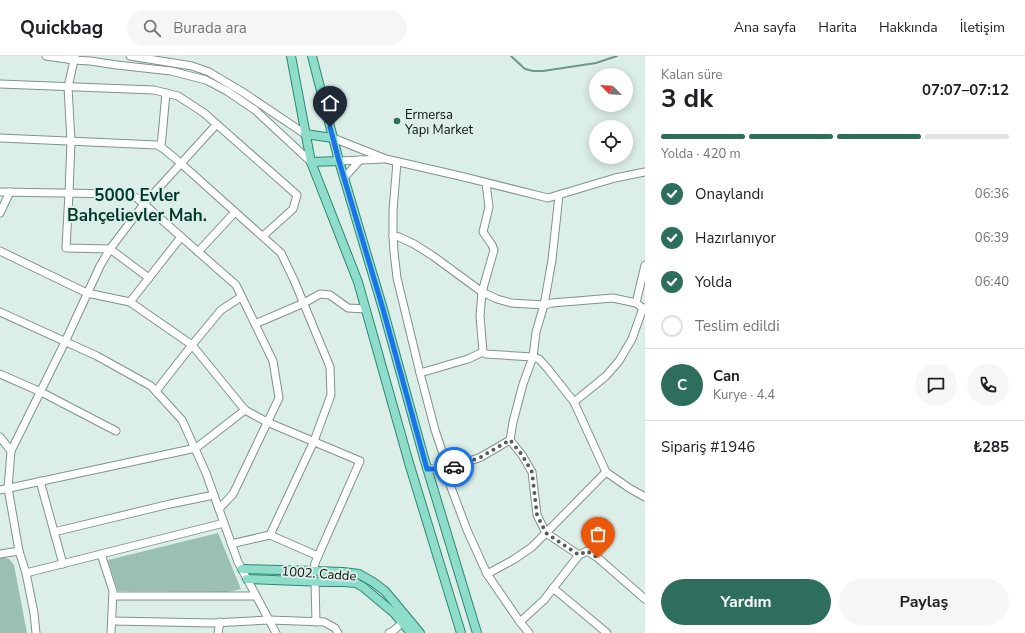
<!DOCTYPE html>
<html lang="tr">
<meta charset="utf-8">
<style>
:root{--surface:#fff;--page:#f6f6f6;--text:#202124;--muted:#757577;--line:#e0e0e0;--accent:#2d6e5c}
body{margin:0;font-family:"Nunito Sans",sans-serif;background:var(--page);color:var(--text);height:100vh;display:flex;flex-direction:column;font-size:15px;white-space:nowrap}
*{box-sizing:border-box;margin:0}
p{font-size:13px;color:var(--muted)}
.icon{flex:none;width:22px;height:22px;fill:none;stroke:currentColor;stroke-width:2;stroke-linecap:round;stroke-linejoin:round}
.map{position:relative;flex:1;overflow:hidden}
.side{display:flex;flex-direction:column;background:var(--surface);width:380px}
.side>*{flex:none}
.needle{width:26px;rotate:295deg}
.fabs{position:absolute;left:589px;top:12px;display:grid;gap:8px}
.fabs a{display:grid;place-items:center;width:44px;height:44px;border-radius:50%;background:var(--surface);box-shadow:0 2px 10px #0003;font-size:20px}
.pin{position:absolute;display:grid;place-items:center;width:34px;height:34px;color:#fff;margin:-41px -17px;border-radius:50% 50% 50% 0;rotate:-45deg;box-shadow:0 0 4px #0007}
.pin .icon{rotate:45deg}
.courier{position:absolute;display:grid;place-items:center;width:40px;height:40px;margin:-20px;border:3px solid #1a73e8;border-radius:50%;background:#fff;color:#222;box-shadow:0 1px 5px #0007}
.overview em{font-style:normal;font-weight:700}
.overview div{display:flex;flex-direction:column-reverse}
.overview{display:flex;align-items:center;justify-content:space-between;height:68px;padding:0 16px}
h1{font-size:26px;font-weight:700;line-height:30px}
.bar{display:grid;grid-template-columns:repeat(4,1fr);gap:6px 4px;align-content:center;height:48px;padding:0 16px}
.bar i{height:5px;border-radius:3px;background:var(--line)}
.bar .selected{background:var(--accent)}
.bar p{grid-column:span 4}
.line{display:flex;align-items:center;gap:10px;padding:0 16px;border-top:1px solid var(--line)}
.line div{flex:1}
.round{display:grid;place-items:center;flex:none;width:42px;height:42px;border-radius:21px;background:var(--page)}
ol{padding:0 16px;list-style:none}
li{display:flex;align-items:center;gap:12px;height:44px}
li p{margin-inline-start:auto}
li .icon{padding:4px;border-radius:50%;background:var(--accent);color:#fff;stroke-width:4}
li:last-child{color:var(--muted)}
li i{width:22px;height:22px;border:2px solid var(--line);border-radius:50%}
.button{display:flex;gap:8px;margin-top:auto;padding:8px 16px}
.button a{flex:1;height:46px;border-radius:24px;background:var(--accent);color:#fff;font-size:16px;font-weight:700;line-height:46px;text-align:center}
.button a+a{background:var(--page);color:var(--text)}
header{display:flex;align-items:center;gap:24px;box-sizing:border-box;height:56px;padding:0 20px;background:var(--surface);border-bottom:1px solid var(--line)}
header strong{font-size:19px}
nav{display:flex;gap:22px;margin-inline-start:auto;font-size:14px}
.search{width:280px;height:36px;background:var(--page);display:flex;align-items:center;gap:10px;box-sizing:border-box;padding:0 14px;border-radius:22px;color:var(--muted);font-size:15px}
main{display:flex;flex:1;min-height:0}
.map>svg:first-child{display:block}
.green{fill:#9abfb3}
.lines{fill:none;stroke-linecap:round;stroke-linejoin:round}
.stream{stroke:#6d9789;stroke-width:2}
.minor-casing{stroke:#81928c;stroke-width:9}
.major-casing{stroke:#2f8872;stroke-width:10}
.minor{stroke:#fff;stroke-width:7}
.major{stroke:#8eddca;stroke-width:8}
.done{stroke:#545f5c;stroke-width:4;stroke-dasharray:0 7.2}
.route{stroke:#1a73e8;stroke-width:5}
.poi-dot{fill:#2d6e5c;stroke:#dceee8;stroke-width:1.5}
.labels{text-anchor:middle;stroke-width:4;stroke-linejoin:round;paint-order:stroke}
.poi-label{font-size:13px;fill:#0b1210;stroke:#dceee8;text-anchor:start}
.street-label{font-size:13px;fill:#0b1210;stroke:#dceee8}
.district-label{font-size:17px;font-weight:bold;fill:#00392c;stroke:#dceee8}
</style>
<header>
<strong>Quickbag</strong>
<div class="search"><svg class="icon" aria-label="search" viewBox="0 0 24 24"><circle cx="10" cy="10" r="6"/><path d="M15 15l6 6"/></svg>Burada ara</div>
<nav><a>Ana sayfa</a><a>Harita</a><a>Hakkında</a><a>İletişim</a></nav>
</header>
<main>
<div class="map">
<svg width="645" height="577" viewBox="0 0 645 577">
<rect width="100%" height="100%" fill="#dceee8"/>
<!-- green -->
<g class="green">
<polygon points="218,477 241,533 228,536 118,535 108,504"/>
<polygon points="0,501 9,503 14,509 27,577 0,577"/>
</g>
<g class="lines">
<!-- stream -->
<polyline class="stream" points="511,0 525,13 533,15 543,15 596,7 617,0"/>
<defs>
<g id="minor">
<polyline points="46,0 74,4 90,5 117,9 171,15 206,24 227,35 255,54 311,106"/>
<polyline points="75,0 68,31 71,85 69,137 66,192 110,193 149,222"/>
<polyline points="130,0 192,10 209,16 241,35 305,78"/>
<polyline points="0,28 154,34 178,40 204,57 297,139 293,153 263,180"/>
<polyline points="0,82 157,89 161,91 176,103 281,197 294,224 330,311 331,339 314,385 270,479 231,488"/>
<polyline points="333,82 386,103 464,121 548,142 615,122 645,116"/>
<polyline points="161,91 166,37"/>
<polyline points="339,105 383,103"/>
<polyline points="397,106 393,154 393,180 394,196 397,222 420,317 435,374 448,413 449,426 467,474 487,518 520,566 529,577"/>
<polyline points="344,122 360,104"/>
<polyline points="0,136 121,138 137,142 236,229 273,305 279,342 233,438 219,453"/>
<polyline points="0,157 10,136"/>
<polyline points="393,180 399,181 414,188 433,200 482,236 497,243 511,247 544,249 552,247 613,242 636,247 643,252 645,252"/>
<polyline points="0,195 87,237 130,246 192,289 245,354 267,366 360,405 315,507 314,515"/>
<polyline points="198,196 235,156"/>
<polyline points="130,246 181,181"/>
<polyline points="636,247 645,209"/>
<polyline points="0,256 97,300 151,330 182,364 206,417 238,506 276,577"/>
<polyline points="255,268 304,247 320,238 330,239 348,252 366,253"/>
<polyline points="483,296 480,260 482,236 494,194 492,189 483,176 489,151 486,127"/>
<polyline points="420,317 468,303 483,296 486,298 533,301 539,303 548,313 574,346 606,416 629,432 645,441"/>
<polyline points="0,318 41,336 116,375"/>
<polyline points="156,335 192,289 221,254 241,241"/>
<polyline points="574,346 606,320 619,305 632,283 643,252"/>
<polyline points="0,381 11,395"/>
<polyline points="510,384 513,366 523,328 533,301 536,276 544,249 552,204 559,139"/>
<polyline points="510,384 522,399 532,416 537,459 546,477 579,499"/>
<polyline points="427,413 448,413 481,401 510,384"/>
<polyline points="40,425 63,508"/>
<polyline points="0,434 196,392 245,354"/>
<polyline points="54,476 170,448 214,439"/>
<polyline points="270,479 318,500"/>
<polyline points="0,498 19,495"/>
<polyline points="101,498 113,535 111,577"/>
<polyline points="26,517 224,467"/>
<polyline points="487,518 513,504 532,491 606,416"/>
<polyline points="315,526 316,566"/>
<polyline points="553,532 607,577"/>
<polyline points="113,540 256,540"/>
<polyline points="112,565 213,567 269,564 324,566 335,572 338,577"/>
<polyline points="520,566 544,544 579,499 587,495 598,502 645,543"/>
<polyline points="36,577 34,557 26,517 19,495 8,432 11,395 65,286 100,210 110,193 144,148 216,69"/>
<polyline points="218,577 220,566"/>
<polyline points="389,577 393,575 402,567"/>
</g>
<g id="major">
<polyline points="291,0 311,106 358,226 409,407 461,577"/>
<polyline points="312,0 339,105 383,253 424,402 477,577"/>
<polyline points="305,78 333,82"/>
<polyline points="311,106 339,105"/>
<polyline points="242,513 314,515 343,516 359,518 373,526 385,535 420,577"/>
<polyline points="247,523 323,526 344,526 356,527 363,531 394,557 411,577"/>
</g>
</defs>
<!-- minor casing -->
<use href="#minor" class="minor-casing"/>
<!-- major casing -->
<use href="#major" class="major-casing"/>
<!-- minor -->
<use href="#minor" class="minor"/>
<!-- major -->
<use href="#major" class="major"/>
</g>
<g class="lines">
<!-- done -->
<polyline class="done" points="454,411 481,401 510,384 522,399 532,416 537,459 546,477 579,499 587,495 598,502"/>
<!-- route -->
<polyline class="route" points="330,71 339,105 383,253 427,413 448,413 454,411"/>
</g>
<!-- markers -->
<circle class="poi-dot" cx="397" cy="65" r="4"/>
<g class="labels">
<!-- poi labels -->
<g class="poi-label">
<text x="405" y="63">Ermersa<tspan x="405" dy="15">Yapı Market</tspan></text>
</g>
<!-- street labels -->
<g class="street-label">
<text transform="translate(319 517) rotate(4)" y="5">1002. Cadde</text>
</g>
<!-- district labels -->
<g class="district-label">
<text x="137" y="145">5000 Evler<tspan x="137" dy="20">Bahçelievler Mah.</tspan></text>
</g>
</g>
</svg>
<div class="fabs">
<a><svg class="needle" viewBox="-14 -14 28 28"><path d="M0-13l5 13h-10z" fill="#e53935"/><path d="M0 13l5-13h-10z" fill="#757577"/></svg></a>
<a><svg class="icon" aria-label="locate" viewBox="0 0 24 24"><circle cx="12" cy="12" r="6"/><path d="M12 2v4M12 18v4M2 12h4M18 12h4"/></svg></a>
</div>
<div class="pin" style="left:598px;top:502px;background:#ea580c"><svg class="icon" aria-label="bag" viewBox="0 0 24 24"><path d="M5 8h14l-1 12H6zM9 8a3 3 0 0 1 6 0"/></svg></div>
<div class="pin" style="left:330px;top:71px;background:#1f2937"><svg class="icon" aria-label="home" viewBox="0 0 24 24"><path d="M3 11l9-7 9 7M6 9v11h12V9"/></svg></div>
<div class="courier" style="left:454px;top:411px"><svg class="icon" aria-label="car" viewBox="0 0 24 24"><path d="M5 17H2v-5l4-1 3-4h7l3 4 3 1v5h-3M9 17h6M6 11h13"/><circle cx="7" cy="17" r="2"/><circle cx="17" cy="17" r="2"/></svg></div>
</div>
<section class="side">
<div class="overview"><div><h1>3 dk</h1><p>Kalan süre</p></div><em>07:07–07:12</em></div>
<div class="bar"><i class="selected"></i><i class="selected"></i><i class="selected"></i><i></i><p>Yolda · 420 m</p></div>
<ol>
<li><svg class="icon" aria-label="check" viewBox="0 0 24 24"><path d="M5 12l5 5 9-10"/></svg>Onaylandı<p>06:36</p></li>
<li><svg class="icon" aria-label="check" viewBox="0 0 24 24"><path d="M5 12l5 5 9-10"/></svg>Hazırlanıyor<p>06:39</p></li>
<li><svg class="icon" aria-label="check" viewBox="0 0 24 24"><path d="M5 12l5 5 9-10"/></svg>Yolda<p>06:40</p></li>
<li><i></i>Teslim edildi</li>
</ol>
<div class="line" style="height:72px"><b class="round" style="background:var(--accent);color:#fff">C</b><div><b>Can</b><p>Kurye · 4.4</p></div><a class="round"><svg class="icon" aria-label="chat" viewBox="0 0 24 24"><path d="M4 5h16v11H9l-5 4z"/></svg></a><a class="round"><svg class="icon" aria-label="phone" viewBox="0 0 24 24"><path d="M5 4h4l2 5-3 2q2 4 5 5l2-3 5 2v4C11 20 4 13 5 4z"/></svg></a></div>
<div class="line" style="height:52px"><div>Sipariş #1946</div><b>₺285</b></div>
<div class="button"><a>Yardım</a><a>Paylaş</a></div>
</section>
</main>
